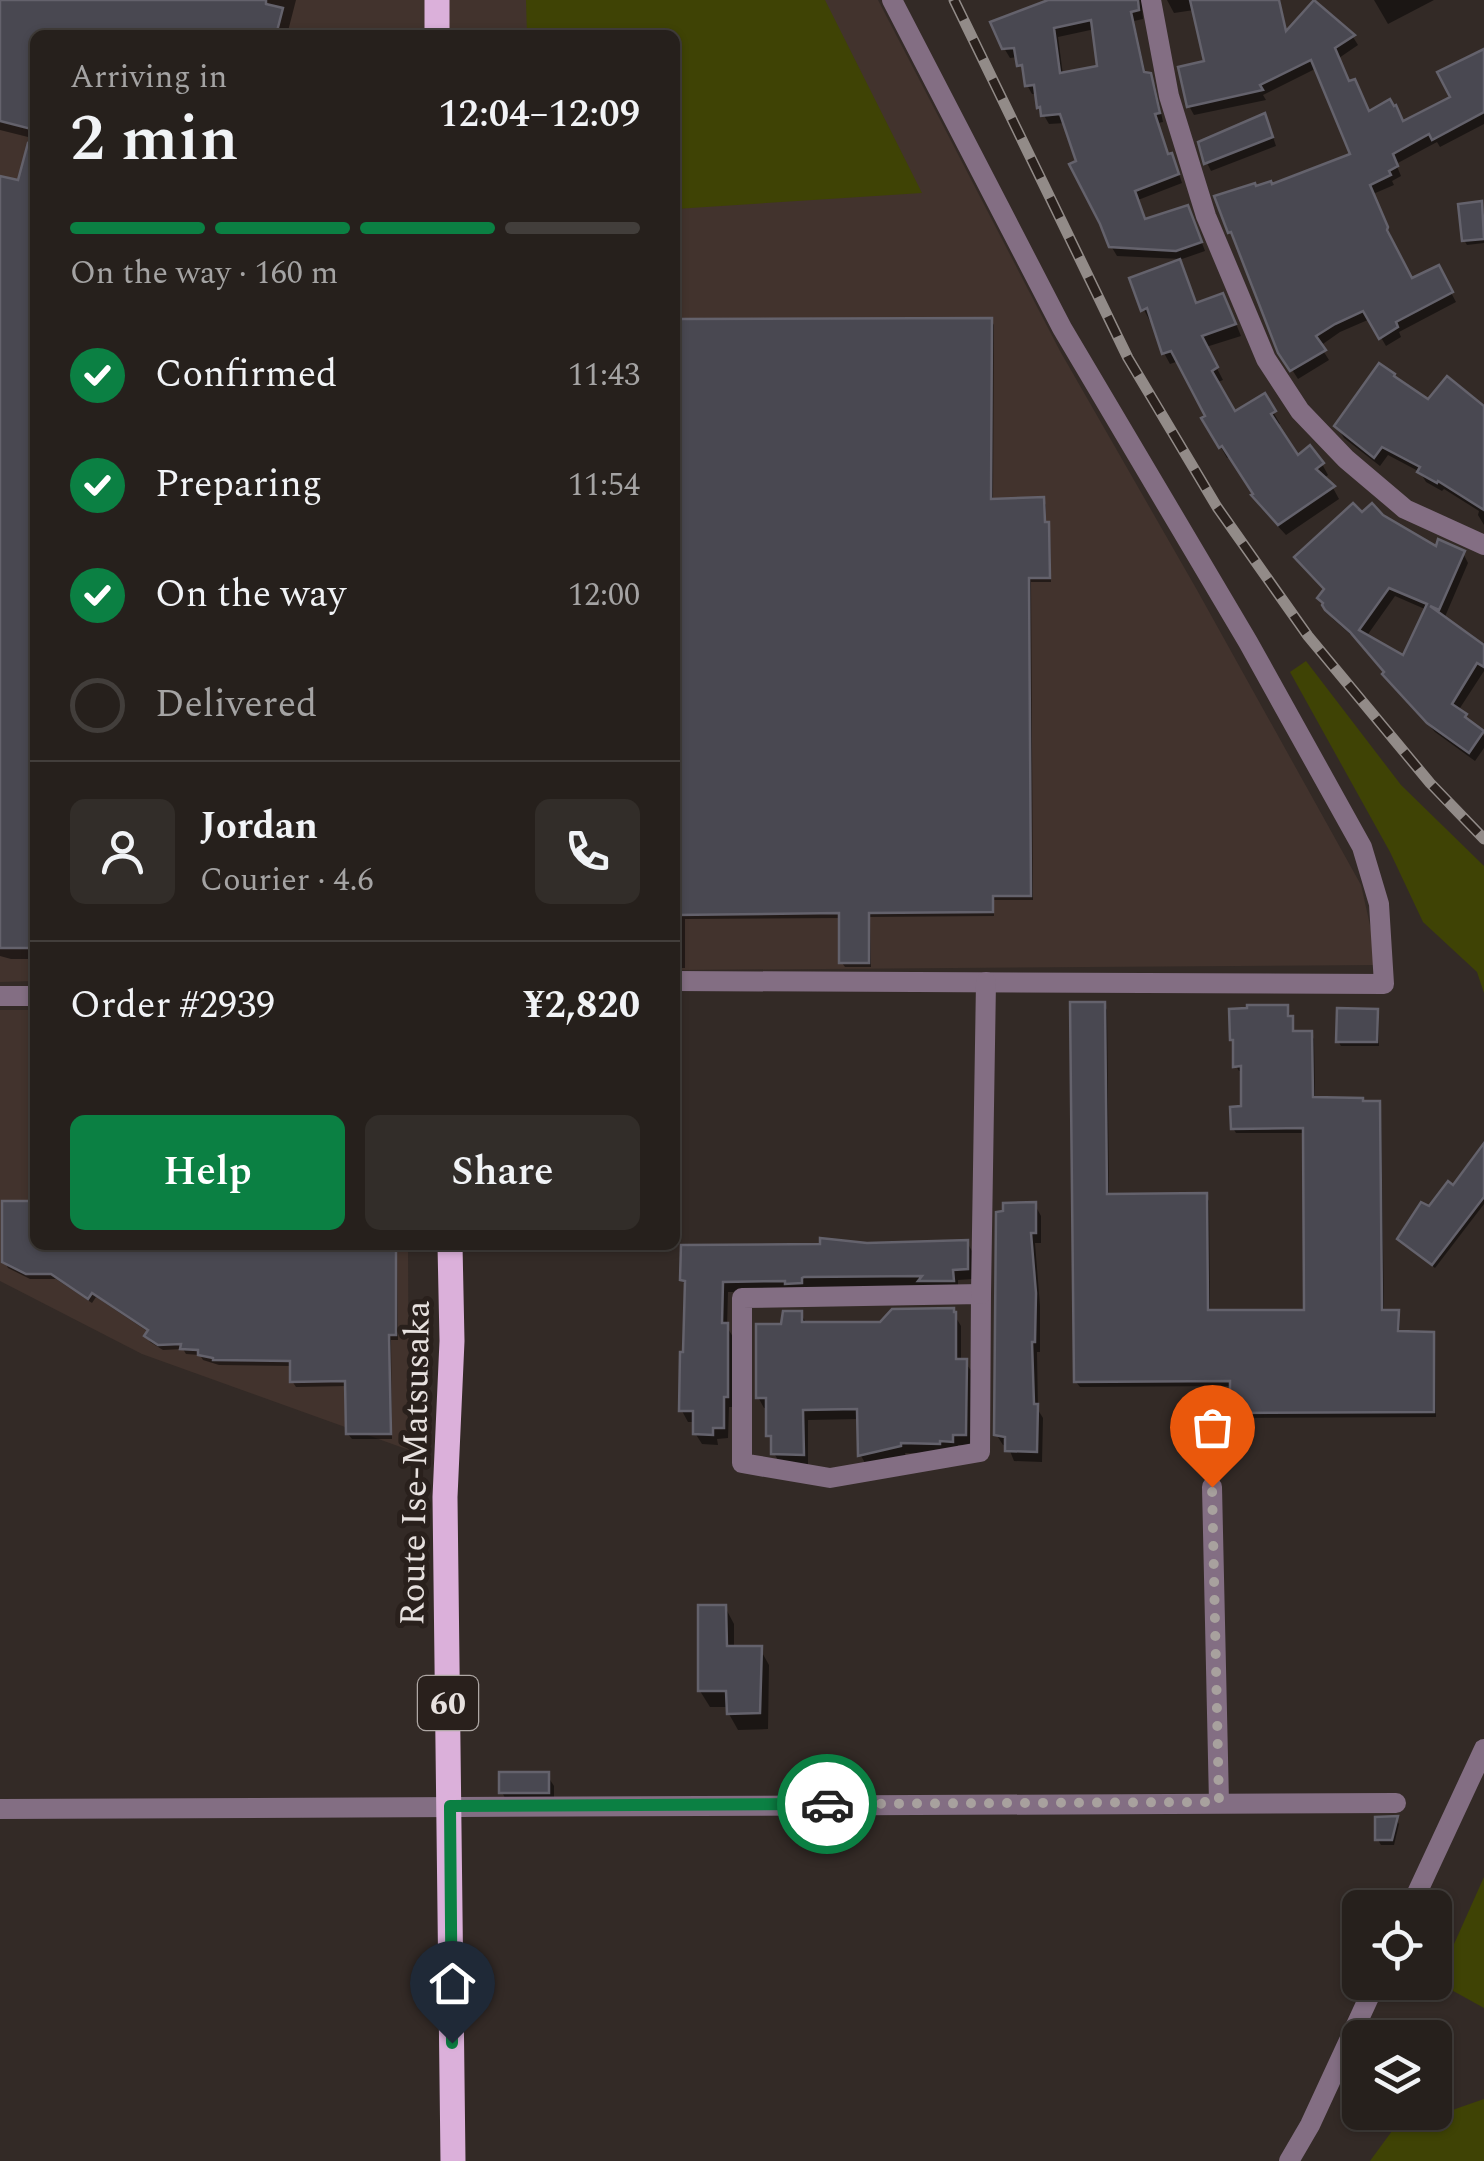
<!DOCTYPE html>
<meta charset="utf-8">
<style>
:root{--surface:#26201c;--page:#322d29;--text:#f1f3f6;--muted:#a4a3a3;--line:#423e3b;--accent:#0b8043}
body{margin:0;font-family:Spectral,serif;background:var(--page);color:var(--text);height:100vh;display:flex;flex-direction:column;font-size:38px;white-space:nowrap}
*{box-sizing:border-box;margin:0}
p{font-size:32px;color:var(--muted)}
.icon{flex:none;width:55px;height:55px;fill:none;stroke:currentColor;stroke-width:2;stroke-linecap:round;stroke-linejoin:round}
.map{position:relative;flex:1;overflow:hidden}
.side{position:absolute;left:30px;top:30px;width:650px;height:1220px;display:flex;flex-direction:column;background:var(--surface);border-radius:15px;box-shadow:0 2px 8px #0004,0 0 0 2px var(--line)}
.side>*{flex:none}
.controls{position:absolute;left:1342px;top:1890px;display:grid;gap:20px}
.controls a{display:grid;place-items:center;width:110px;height:110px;border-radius:15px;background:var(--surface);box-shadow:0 2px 8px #0004,0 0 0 2px var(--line);font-size:50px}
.pin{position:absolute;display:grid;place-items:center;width:85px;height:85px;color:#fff;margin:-102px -42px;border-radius:50% 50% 50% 0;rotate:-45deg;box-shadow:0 0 10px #0007}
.pin .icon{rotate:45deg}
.courier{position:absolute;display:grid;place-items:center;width:100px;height:100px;margin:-50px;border:8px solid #0b8043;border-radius:50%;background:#fff;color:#222;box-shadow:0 2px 12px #0007}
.summary em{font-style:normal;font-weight:600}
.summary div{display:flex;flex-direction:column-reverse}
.summary{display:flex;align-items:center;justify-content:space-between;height:170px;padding:0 40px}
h1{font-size:65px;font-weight:600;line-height:75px}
.bar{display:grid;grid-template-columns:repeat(4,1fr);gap:15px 10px;align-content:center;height:120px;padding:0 40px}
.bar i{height:12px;border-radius:8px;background:var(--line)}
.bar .current{background:var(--accent)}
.bar p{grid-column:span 4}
.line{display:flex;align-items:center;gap:25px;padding:0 40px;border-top:2px solid var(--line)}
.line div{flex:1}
.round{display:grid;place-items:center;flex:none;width:105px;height:105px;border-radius:15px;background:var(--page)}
ol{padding:0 40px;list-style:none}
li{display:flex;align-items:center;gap:30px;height:110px}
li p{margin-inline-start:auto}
li .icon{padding:10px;border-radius:50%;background:var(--accent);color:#fff;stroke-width:4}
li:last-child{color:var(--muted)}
li i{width:55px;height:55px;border:5px solid var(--line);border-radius:50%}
.action{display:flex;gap:20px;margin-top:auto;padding:20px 40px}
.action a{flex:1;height:115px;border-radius:15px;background:var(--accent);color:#fff;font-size:40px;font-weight:600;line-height:115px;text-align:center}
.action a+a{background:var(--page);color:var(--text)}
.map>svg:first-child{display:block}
.built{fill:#42332d}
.green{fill:#3f4305}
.shadow{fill:#0007;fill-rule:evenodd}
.building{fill:#494851;stroke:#64626c;stroke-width:2.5;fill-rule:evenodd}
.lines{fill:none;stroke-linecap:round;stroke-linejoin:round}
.street{stroke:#836e83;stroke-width:20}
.primary{stroke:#dbb0da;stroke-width:25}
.rail-casing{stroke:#928b88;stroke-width:11}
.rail{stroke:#29201c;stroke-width:8;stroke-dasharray:22;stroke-linecap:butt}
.done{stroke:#a8a19e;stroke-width:10;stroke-dasharray:0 18}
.route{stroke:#0b8043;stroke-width:12}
.labels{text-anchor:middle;stroke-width:10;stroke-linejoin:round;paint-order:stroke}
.shield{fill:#29201c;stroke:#aea7a4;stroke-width:2.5}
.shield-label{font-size:32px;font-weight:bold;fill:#e7e1df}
.street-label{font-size:35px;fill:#e7e1df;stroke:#29201c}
</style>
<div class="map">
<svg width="1484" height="2161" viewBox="0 0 1484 2161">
<rect width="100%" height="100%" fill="#332a26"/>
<!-- built -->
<g class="built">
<polygon points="0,0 878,0 1060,351 1197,590 1361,885 1379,965 675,970 675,35 35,35 35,981 0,982"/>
<polygon points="0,1010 35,1010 35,1245 408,1245 409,1450 142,1354 0,1281"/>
</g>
<!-- green -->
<g class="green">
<polygon points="526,0 825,0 922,193 675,209 675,35 527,35"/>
<polygon points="1306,661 1401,785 1484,866 1484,993 1477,972 1423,922 1390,852 1290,672"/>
<polygon points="1484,1877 1484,2008 1437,1982"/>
<polygon points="1484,2099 1484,2161 1370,2161 1392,2131"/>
</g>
<!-- shadow -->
<g class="shadow">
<polygon points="0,0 296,0 287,35 35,35 35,987 29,976 29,959 11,959 0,956 0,178 20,183 32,138 0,130"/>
<path d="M1055,0H1146L1142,7L1143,19L1134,21L1146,75H1149L1155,85L1163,122L1158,123L1169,157L1171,156L1176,165L1182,183L1138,200L1145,221L1192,217L1205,251L1182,259L1117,256L1111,246L1065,123L1049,124L1039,107L1037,94H1032L1027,85L1018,57L1010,58L1004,48ZM1095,29L1100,68L1063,75L1058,37Z"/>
<polygon points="1167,0 1280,0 1287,33 1313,3 1353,37 1358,45 1339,58 1349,84 1369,114 1403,124 1453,98 1484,53 1484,124 1440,147 1437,142 1396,164 1401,176 1392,181 1394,185 1373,194 1392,238 1390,241 1412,281 1438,268 1456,302 1399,332 1401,337 1386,346 1370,319 1340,332 1320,346 1329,360 1298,379 1280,351 1230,232 1272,187 1353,156 1317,68 1263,95 1266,100 1194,115 1189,106 1207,63 1194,10 1174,13"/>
<polygon points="1374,0 1434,0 1388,24"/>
<polygon points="1269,125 1276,146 1211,171 1207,163"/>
<polygon points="1480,204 1484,213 1484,243 1467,245 1464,240"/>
<polygon points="1179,262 1197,305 1229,307 1241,336 1206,347 1223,380 1216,383 1234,414 1264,396 1280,424 1276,426 1297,458 1322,464 1328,475 1323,479 1333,488 1339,499 1286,535 1260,507 1230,456 1227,458 1205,419 1208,417 1179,361 1170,364 1164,353 1154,319 1150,321 1144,310"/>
<polygon points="991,320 994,325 993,501 1043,500 1046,505 1046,523 1050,529 1051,582 1031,582 1033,900 994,900 994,916 870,917 871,967 845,967 842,963 842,918 685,919 685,968 675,968 675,322"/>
<polygon points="1429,402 1484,409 1484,525 1478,515 1479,511 1444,489 1442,491 1426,482 1420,472 1388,455 1380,466 1344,438 1337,427"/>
<path d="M1362,516L1381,517L1437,549L1463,553L1468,563L1444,619L1482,646L1484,642V671L1458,711L1484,736V748L1475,761L1435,732L1391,684L1386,674L1359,642L1333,619L1320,598L1326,591L1303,566ZM1395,596L1427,610L1404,659L1366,637Z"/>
<polygon points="1104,1005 1107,1010 1109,1197 1206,1196 1209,1201 1210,1312 1306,1312 1306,1133 1236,1133 1233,1128 1243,1109 1244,1071 1239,1071 1236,1066 1236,1045 1232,1039 1287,1008 1294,1024 1294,1034 1310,1033 1314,1039 1315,1100 1378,1103 1381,1109 1384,1312 1397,1312 1400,1317 1400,1334 1432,1334 1435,1339 1436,1417 1236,1418 1233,1412 1233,1386 1080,1387 1076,1382"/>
<polygon points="1376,1011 1379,1016 1379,1046 1341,1046 1338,1041"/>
<polygon points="1484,1162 1484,1204 1435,1268 1403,1244 1400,1239 1430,1210"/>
<polygon points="35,1204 35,1245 397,1245 398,1340 391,1340 392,1439 352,1439 348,1434 348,1386 296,1387 292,1381 292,1366 219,1365 203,1360 200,1355 186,1354 183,1349 163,1350 150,1342 147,1336 150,1333 96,1297 92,1303 56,1279 30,1279 8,1268 5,1262"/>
<polygon points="1035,1205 1041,1216 1041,1243 1035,1243 1040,1306 1040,1352 1037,1352 1038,1410 1043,1418 1042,1462 1014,1461 1008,1446 1003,1445 996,1434"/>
<polygon points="967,1242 973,1253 973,1279 958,1280 958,1291 728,1292 727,1327 733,1337 733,1407 729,1407 728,1438 717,1439 718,1445 702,1444 695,1433 695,1422 688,1422 682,1411 688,1289 682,1280 867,1246"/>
<polygon points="952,1311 961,1326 961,1362 965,1362 972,1372 971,1445 958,1445 958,1452 945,1454 905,1453 906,1457 867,1466 861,1456 859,1419 808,1420 808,1465 780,1464 774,1453 774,1444 769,1435 768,1408 764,1408 758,1397 784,1327 800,1313 807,1324 882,1325"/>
<polygon points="725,1607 734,1624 734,1648 760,1649 769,1665 768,1729 738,1730 729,1714 729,1707 710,1707 700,1691"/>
<polygon points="547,1775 554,1786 554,1804 508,1804 502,1792"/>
<polygon points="1396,1819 1399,1824 1394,1845 1381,1845 1378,1840"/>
</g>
<!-- building -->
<g class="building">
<polygon points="0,0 266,0 266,4 283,8 276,35 35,35 35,130 0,121"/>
<path d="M1048,0H1138L1139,10L1131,12L1144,72L1151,73L1160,113L1155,114L1168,154L1172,153L1179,174L1135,191L1145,219L1188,205L1202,242L1176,251L1109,247L1100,224L1069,164L1076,161L1060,114L1041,116L1040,107L1037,108L1034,85L1025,86L1022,65L1017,66L1014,48L1002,49L990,22ZM1091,20L1097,66L1060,73L1054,28Z"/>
<polygon points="1190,0 1279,0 1286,31 1314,0 1355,35 1335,48 1349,81 1355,79 1369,111 1390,99 1394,106 1396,105 1403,121 1450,97 1437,72 1484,49 1484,112 1432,140 1429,134 1393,154 1398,166 1389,171 1391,175 1370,185 1388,227 1387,230 1412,278 1439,265 1453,292 1396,322 1398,327 1379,339 1363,311 1335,324 1316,336 1326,350 1290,371 1278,353 1231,232 1228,233 1214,196 1255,183 1256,186 1271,181 1272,184 1350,154 1311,60 1260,85 1263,90 1187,107 1178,67 1204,61"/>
<polygon points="1265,113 1273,137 1204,164 1198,142"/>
<polygon points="28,143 35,144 35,948 0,948 0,176 18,180"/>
<polygon points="1482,201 1484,239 1462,241 1458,204"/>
<polygon points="1180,259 1196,303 1223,293 1236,324 1202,336 1218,367 1212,371 1235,411 1265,393 1276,411 1271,414 1298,455 1310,445 1324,463 1316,469 1335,486 1278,525 1251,495 1253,494 1222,446 1219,448 1201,418 1205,416 1171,351 1162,354 1147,308 1141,311 1129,278"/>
<polygon points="992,318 991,499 1044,497 1045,522 1049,522 1050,578 1029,578 1031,896 993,896 993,912 869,913 869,963 839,963 839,913 675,915 675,319"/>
<polygon points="1379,363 1395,374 1394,376 1428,399 1447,376 1484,406 1484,510 1438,481 1437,483 1417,472 1420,467 1382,447 1374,458 1334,426"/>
<path d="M1353,503L1362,512L1372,503L1383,515L1436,546L1438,539L1465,551L1439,610L1430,606L1484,645V667L1477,663L1452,704L1467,714L1465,717L1484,731L1469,753L1427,723L1382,674L1384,672L1350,632L1325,610L1322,605L1323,603L1317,598L1324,589L1294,557ZM1389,588L1427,604L1403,655L1359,630Z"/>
<polygon points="1070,1002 1105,1002 1107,1194 1207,1193 1208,1310 1304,1310 1303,1128 1231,1129 1230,1107 1241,1106 1241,1066 1233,1067 1233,1040 1230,1040 1229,1009 1247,1008 1247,1005 1288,1005 1288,1016 1293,1016 1293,1031 1312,1031 1313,1097 1363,1098 1363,1101 1380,1101 1382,1310 1399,1310 1398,1331 1434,1332 1434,1412 1230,1413 1230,1381 1074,1382"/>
<polygon points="1337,1008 1378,1009 1377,1042 1336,1042"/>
<polygon points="1484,1143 1484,1197 1432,1265 1397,1239 1421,1202 1429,1206 1448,1181 1453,1185"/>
<polygon points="2,1201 35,1201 35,1245 396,1245 396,1335 389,1335 391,1434 346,1434 345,1381 290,1382 290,1361 213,1360 213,1358 198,1355 198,1350 180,1349 181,1344 158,1345 144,1336 148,1330 92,1293 88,1299 51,1274 26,1274 2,1262"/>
<polygon points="1036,1202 1036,1233 1031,1233 1036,1293 1035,1342 1032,1342 1034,1404 1038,1404 1037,1452 1005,1451 1005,1437 994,1435 996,1212 1003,1211 1003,1203"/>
<polygon points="820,1238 867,1243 968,1240 968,1269 953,1270 954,1281 918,1281 922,1276 804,1277 802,1278 802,1283 785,1284 785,1281 723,1282 722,1323 728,1323 728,1397 724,1397 724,1428 713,1428 713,1435 693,1434 693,1411 679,1411 680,1352 683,1352 685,1281 680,1280 681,1245 820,1244"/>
<polygon points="954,1308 954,1312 956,1312 956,1359 967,1359 966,1435 953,1435 953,1442 940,1441 940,1444 901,1443 901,1446 858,1456 857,1409 803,1410 804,1455 771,1454 771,1436 766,1436 766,1398 756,1398 756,1324 781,1324 783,1311 802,1311 802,1322 880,1322 892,1309"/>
<polygon points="698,1605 726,1605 727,1646 762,1646 760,1713 727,1714 726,1691 698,1691"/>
<rect x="499" y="1772" width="50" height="21"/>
<polygon points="1398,1816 1392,1840 1375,1840 1375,1817"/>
</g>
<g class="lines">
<!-- street -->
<g class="street">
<polyline points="1151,0 1169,96 1206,216 1266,359 1300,411 1346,459 1405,509 1484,545"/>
<polyline points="675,981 1384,984 1379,904 1362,847 1248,642 1062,328 892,0"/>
<polyline points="0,996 35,996"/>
<polygon points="981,1294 980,1452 830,1478 742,1463 742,1298"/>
<polyline points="981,1294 986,982"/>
<polyline points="1212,1487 1219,1803"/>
<polyline points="0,1809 1396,1803"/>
<polyline points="1410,1908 1484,1749"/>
<polyline points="1289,2161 1310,2125 1376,1982"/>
</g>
<!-- primary -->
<g class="primary">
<polyline points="437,0 437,35"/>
<polyline points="450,1245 452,1341 445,1497 453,2161"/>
</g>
<defs>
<polyline id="rail" points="954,0 1128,358 1217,507 1308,636 1430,783 1484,839"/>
</defs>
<!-- rail casing -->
<use href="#rail" class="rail-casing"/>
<!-- rail -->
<use href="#rail" class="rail"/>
</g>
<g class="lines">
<!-- done -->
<polyline class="done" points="827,1804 1219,1802 1212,1487"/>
<!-- route -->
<polyline class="route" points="452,2043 450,1806 827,1804"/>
</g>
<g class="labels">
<!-- shield labels -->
<rect class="shield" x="418" y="1676" width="60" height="54" rx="8"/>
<g class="shield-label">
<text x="448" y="1714">60</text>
</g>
<!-- street labels -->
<g class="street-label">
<text transform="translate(414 1463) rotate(-89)" y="12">Route Ise-Matsusaka</text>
</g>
</g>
</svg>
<div class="controls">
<a><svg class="icon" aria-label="locate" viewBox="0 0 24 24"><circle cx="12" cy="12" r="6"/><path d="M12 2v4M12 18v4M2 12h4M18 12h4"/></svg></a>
<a><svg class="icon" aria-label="layers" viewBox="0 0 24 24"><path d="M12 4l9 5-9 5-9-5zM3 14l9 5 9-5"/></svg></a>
</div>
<div class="pin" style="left:1212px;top:1487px;background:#ea580c"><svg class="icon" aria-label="bag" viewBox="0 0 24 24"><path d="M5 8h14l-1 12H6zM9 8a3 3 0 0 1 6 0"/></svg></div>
<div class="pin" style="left:452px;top:2043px;background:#1f2937"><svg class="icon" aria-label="home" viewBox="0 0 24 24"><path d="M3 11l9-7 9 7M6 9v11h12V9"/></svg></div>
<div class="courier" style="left:827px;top:1804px"><svg class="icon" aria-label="car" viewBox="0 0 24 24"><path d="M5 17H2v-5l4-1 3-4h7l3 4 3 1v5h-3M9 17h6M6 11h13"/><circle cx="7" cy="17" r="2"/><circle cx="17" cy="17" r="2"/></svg></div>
<section class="side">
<div class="summary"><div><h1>2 min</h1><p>Arriving in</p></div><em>12:04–12:09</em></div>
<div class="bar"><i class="current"></i><i class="current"></i><i class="current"></i><i></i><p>On the way · 160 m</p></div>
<ol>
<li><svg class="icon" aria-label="check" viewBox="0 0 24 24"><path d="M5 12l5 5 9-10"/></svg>Confirmed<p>11:43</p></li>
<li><svg class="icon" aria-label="check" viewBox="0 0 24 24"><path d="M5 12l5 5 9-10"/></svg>Preparing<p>11:54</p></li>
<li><svg class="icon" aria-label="check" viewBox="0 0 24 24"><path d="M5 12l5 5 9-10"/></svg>On the way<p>12:00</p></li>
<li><i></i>Delivered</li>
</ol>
<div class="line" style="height:180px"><a class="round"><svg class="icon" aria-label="person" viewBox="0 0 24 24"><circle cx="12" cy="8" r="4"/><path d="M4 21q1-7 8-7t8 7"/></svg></a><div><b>Jordan</b><p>Courier · 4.6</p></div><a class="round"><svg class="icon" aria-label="phone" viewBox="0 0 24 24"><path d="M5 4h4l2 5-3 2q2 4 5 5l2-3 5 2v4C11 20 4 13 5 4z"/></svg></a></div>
<div class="line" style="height:130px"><div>Order #2939</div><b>¥2,820</b></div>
<div class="action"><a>Help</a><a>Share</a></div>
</section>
</div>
